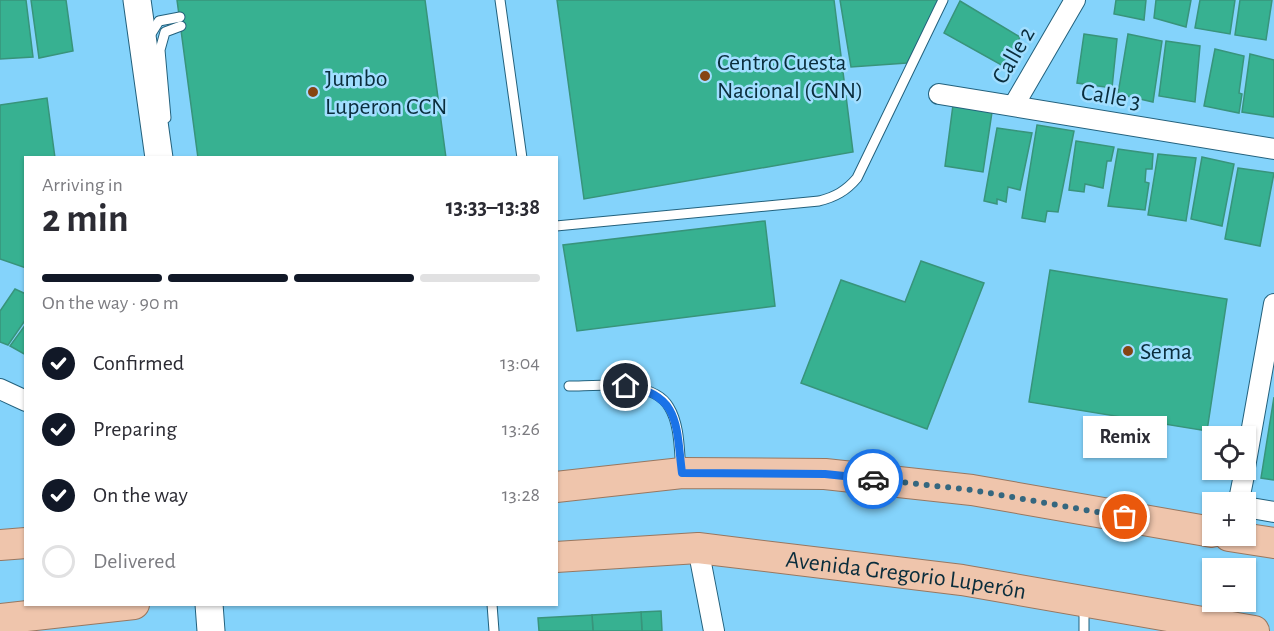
<!DOCTYPE html>
<meta charset="utf-8">
<style>
:root{--surface:#fff;--page:#f2f2f3;--text:#2b2b33;--muted:#7c7c81;--line:#e1e1e2;--accent:#111827}
body{margin:0;font-family:"Alegreya Sans",sans-serif;background:var(--page);color:var(--text);height:100vh;display:flex;flex-direction:column;font-size:22px;white-space:nowrap}
*{box-sizing:border-box;margin:0}
p{font-size:20px;color:var(--muted)}
.icon{flex:none;width:33px;height:33px;fill:none;stroke:currentColor;stroke-width:2;stroke-linecap:round;stroke-linejoin:round}
.map{position:relative;flex:1;overflow:hidden}
.panel{position:absolute;left:24px;top:156px;width:534px;height:450px;display:flex;flex-direction:column;background:var(--surface);border-radius:0px;box-shadow:0 2px 4px #0004}
.panel>*{flex:none}
.tools{position:absolute;left:1202px;top:426px;display:grid;gap:12px}
.tools a{display:grid;place-items:center;width:54px;height:54px;border-radius:0px;background:var(--surface);box-shadow:0 2px 4px #0004;font-size:30px}
.pin{position:absolute;display:grid;place-items:center;width:51px;height:51px;color:#fff;margin:-26px;border:3px solid #fff;border-radius:50%;box-shadow:0 2px 6px #0007}
.courier{position:absolute;display:grid;place-items:center;width:60px;height:60px;margin:-30px;border:4px solid #1a73e8;border-radius:50%;background:#fff;color:#222;box-shadow:0 2px 8px #0007}
.bubble{position:absolute;height:42px;border-radius:0px;background:var(--surface);box-shadow:0 2px 4px #0004;font-size:20px;font-weight:700;line-height:42px;text-align:center}
.overview em{font-style:normal;font-weight:700}
.overview div{display:flex;flex-direction:column-reverse}
.overview{display:flex;align-items:center;justify-content:space-between;height:102px;padding:0 18px}
h1{font-size:39px;font-weight:700;line-height:45px}
.bar{display:grid;grid-template-columns:repeat(4,1fr);gap:9px 6px;align-content:center;height:72px;padding:0 18px}
.bar i{height:8px;border-radius:4px;background:var(--line)}
.bar .on{background:var(--accent)}
.bar p{grid-column:span 4}
ol{padding:0 18px;list-style:none}
li{display:flex;align-items:center;gap:18px;height:66px}
li p{margin-inline-start:auto}
li .icon{padding:6px;border-radius:50%;background:var(--accent);color:#fff;stroke-width:4}
li:last-child{color:var(--muted)}
li i{width:33px;height:33px;border:3px solid var(--line);border-radius:50%}
.map>svg:first-child{display:block}
.building{fill:#37b191;stroke:#38947b;stroke-width:1.5}
.lines{fill:none;stroke-linecap:round;stroke-linejoin:round}
.lane-casing{stroke:#23617d;stroke-width:11}
.street-casing{stroke:#23617d;stroke-width:22}
.secondary-casing{stroke:#23617d;stroke-width:29}
.primary-casing{stroke:#987760;stroke-width:32}
.lane{stroke:#fff;stroke-width:9}
.street{stroke:#fff;stroke-width:20}
.secondary{stroke:#fff;stroke-width:27}
.primary{stroke:#efc5ac;stroke-width:30}
.done{stroke:#35677f;stroke-width:6;stroke-dasharray:0 10.8}
.route{stroke:#1a73e8;stroke-width:8}
.poi-dot{fill:#864413;stroke:#a1deff;stroke-width:2}
.labels{text-anchor:middle;stroke-width:5;stroke-linejoin:round;paint-order:stroke}
.street-label{font-size:24px;fill:#0a2d3c;stroke:#a1deff}
.poi-label{font-size:24px;fill:#0a2d3c;stroke:#a1deff;text-anchor:start}
</style>
<div class="map">
<svg width="1274" height="631" viewBox="0 0 1274 631">
<rect width="100%" height="100%" fill="#84d3fb"/>
<!-- building -->
<g class="building">
<polygon points="0,0 26,0 33,57 0,59"/>
<polygon points="31,0 66,0 73,51 39,58"/>
<polygon points="177,0 425,0 446,158 198,158"/>
<polygon points="557,0 834,0 853,152 584,199"/>
<polygon points="840,0 939,0 907,63 851,67"/>
<polygon points="1116,0 1146,0 1144,20 1114,14"/>
<polygon points="1156,0 1191,0 1186,27 1154,18"/>
<polygon points="1200,0 1235,0 1230,34 1195,28"/>
<polygon points="1240,0 1272,0 1266,40 1235,35"/>
<polygon points="960,1 1020,37 1005,67 944,33"/>
<polygon points="1084,34 1117,39 1112,88 1077,83"/>
<polygon points="1128,34 1162,41 1153,102 1118,94"/>
<polygon points="1166,41 1200,46 1195,102 1159,96"/>
<polygon points="1215,49 1244,56 1239,93 1242,94 1239,113 1204,106"/>
<polygon points="1250,54 1274,60 1274,117 1242,112"/>
<polygon points="47,98 55,158 26,158 26,268 0,259 0,105"/>
<polygon points="953,105 992,112 983,172 945,166"/>
<polygon points="1037,125 1074,131 1058,212 1047,211 1045,222 1022,218"/>
<polygon points="997,128 1032,133 1020,190 1008,187 1006,202 997,199 997,204 984,201"/>
<polygon points="1076,141 1114,147 1111,161 1107,161 1103,188 1085,184 1084,192 1069,190"/>
<polygon points="1118,149 1153,154 1152,169 1146,169 1145,182 1149,183 1145,210 1108,206"/>
<polygon points="1158,154 1196,158 1186,221 1148,215"/>
<polygon points="1202,157 1234,164 1222,226 1191,219"/>
<polygon points="1238,168 1274,173 1260,246 1225,239"/>
<polygon points="765,221 775,306 577,331 563,245"/>
<polygon points="921,261 984,283 927,429 801,383 841,280 905,302"/>
<polygon points="1050,270 1227,299 1207,431 1029,402"/>
<polygon points="15,289 26,294 26,319 8,345 0,342 0,311"/>
<polygon points="26,324 26,355 10,346"/>
<polygon points="1274,397 1274,480 1261,478"/>
<polygon points="661,611 662,631 642,631 641,612"/>
<polygon points="641,612 642,631 593,631 592,615"/>
<polygon points="592,615 593,631 539,631 538,618"/>
</g>
<g class="lines">
<defs>
<g id="lane">
<polyline points="500,0 522,158"/>
<polyline points="149,37 159,21 180,17"/>
<polyline points="166,118 160,50 165,32 181,26"/>
<path d="M556,226L819,201C835,197 846,191 857,178L943,0"/>
<path d="M569,386C597,386 653,379 669,407C680,425 679,450 681,470"/>
<polyline points="492,604 494,631"/>
<polyline points="1084,631 1084,606"/>
</g>
<g id="street">
<polyline points="939,94 1274,149"/>
<polyline points="1014,105 1075,0"/>
<polyline points="0,389 26,401"/>
<polyline points="1245,467 1274,304"/>
<polyline points="1244,502 1240,495 1245,470"/>
<polyline points="1245,504 1251,508 1274,512"/>
<polyline points="698,548 714,631"/>
</g>
<g id="secondary">
<polyline points="137,0 159,158"/>
<polyline points="209,604 211,631"/>
</g>
<g id="primary">
<polyline points="556,487 682,473 825,474 972,490 1212,532"/>
<polyline points="1229,536 1274,543"/>
<polyline points="0,545 26,543"/>
<path id="s1" d="M556,557L698,548L962,580L1254,631"/>
<polyline points="0,619 134,604"/>
</g>
</defs>
<!-- lane casing -->
<use href="#lane" class="lane-casing"/>
<!-- street casing -->
<use href="#street" class="street-casing"/>
<!-- secondary casing -->
<use href="#secondary" class="secondary-casing"/>
<!-- primary casing -->
<use href="#primary" class="primary-casing"/>
<!-- lane -->
<use href="#lane" class="lane"/>
<!-- street -->
<use href="#street" class="street"/>
<!-- secondary -->
<use href="#secondary" class="secondary"/>
<!-- primary -->
<use href="#primary" class="primary"/>
</g>
<g class="lines">
<!-- done -->
<polyline class="done" points="873,479 972,490 1125,517"/>
<!-- route -->
<path class="route" d="M626,386C681,394 676,427 682,473L825,474L873,479"/>
</g>
<!-- markers -->
<g class="poi-dot">
<circle cx="705" cy="76" r="6"/>
<circle cx="313" cy="92" r="6"/>
<circle cx="1128" cy="351" r="6"/>
</g>
<g class="labels">
<!-- street labels -->
<g class="street-label">
<text transform="translate(1013 55) rotate(-60)" y="8">Calle 2</text>
<text transform="translate(1111 96) rotate(10)" y="8">Calle 3</text>
<text dy="8" stroke="none"><textPath href="#s1" startOffset="352">Avenida Gregorio Luperón</textPath></text>
</g>
<!-- poi labels -->
<g class="poi-label">
<text x="717" y="70">Centro Cuesta<tspan x="717" dy="28">Nacional (CNN)</tspan></text>
<text x="325" y="86">Jumbo<tspan x="325" dy="28">Luperon CCN</tspan></text>
<text x="1140" y="359">Sema</text>
</g>
</g>
</svg>
<div class="tools">
<a><svg class="icon" aria-label="locate" viewBox="0 0 24 24"><circle cx="12" cy="12" r="6"/><path d="M12 2v4M12 18v4M2 12h4M18 12h4"/></svg></a>
<a>+</a>
<a>−</a>
</div>
<div class="pin" style="left:1125px;top:517px;background:#ea580c"><svg class="icon" aria-label="bag" viewBox="0 0 24 24"><path d="M5 8h14l-1 12H6zM9 8a3 3 0 0 1 6 0"/></svg></div>
<div class="pin" style="left:626px;top:386px;background:#1f2937"><svg class="icon" aria-label="home" viewBox="0 0 24 24"><path d="M3 11l9-7 9 7M6 9v11h12V9"/></svg></div>
<div class="courier" style="left:873px;top:479px"><svg class="icon" aria-label="car" viewBox="0 0 24 24"><path d="M5 17H2v-5l4-1 3-4h7l3 4 3 1v5h-3M9 17h6M6 11h13"/><circle cx="7" cy="17" r="2"/><circle cx="17" cy="17" r="2"/></svg></div>
<div class="bubble" style="left:1083px;top:416px;width:84px">Remix</div>
<section class="panel">
<div class="overview"><div><h1>2 min</h1><p>Arriving in</p></div><em>13:33–13:38</em></div>
<div class="bar"><i class="on"></i><i class="on"></i><i class="on"></i><i></i><p>On the way · 90 m</p></div>
<ol>
<li><svg class="icon" aria-label="check" viewBox="0 0 24 24"><path d="M5 12l5 5 9-10"/></svg>Confirmed<p>13:04</p></li>
<li><svg class="icon" aria-label="check" viewBox="0 0 24 24"><path d="M5 12l5 5 9-10"/></svg>Preparing<p>13:26</p></li>
<li><svg class="icon" aria-label="check" viewBox="0 0 24 24"><path d="M5 12l5 5 9-10"/></svg>On the way<p>13:28</p></li>
<li><i></i>Delivered</li>
</ol>
</section>
</div>
